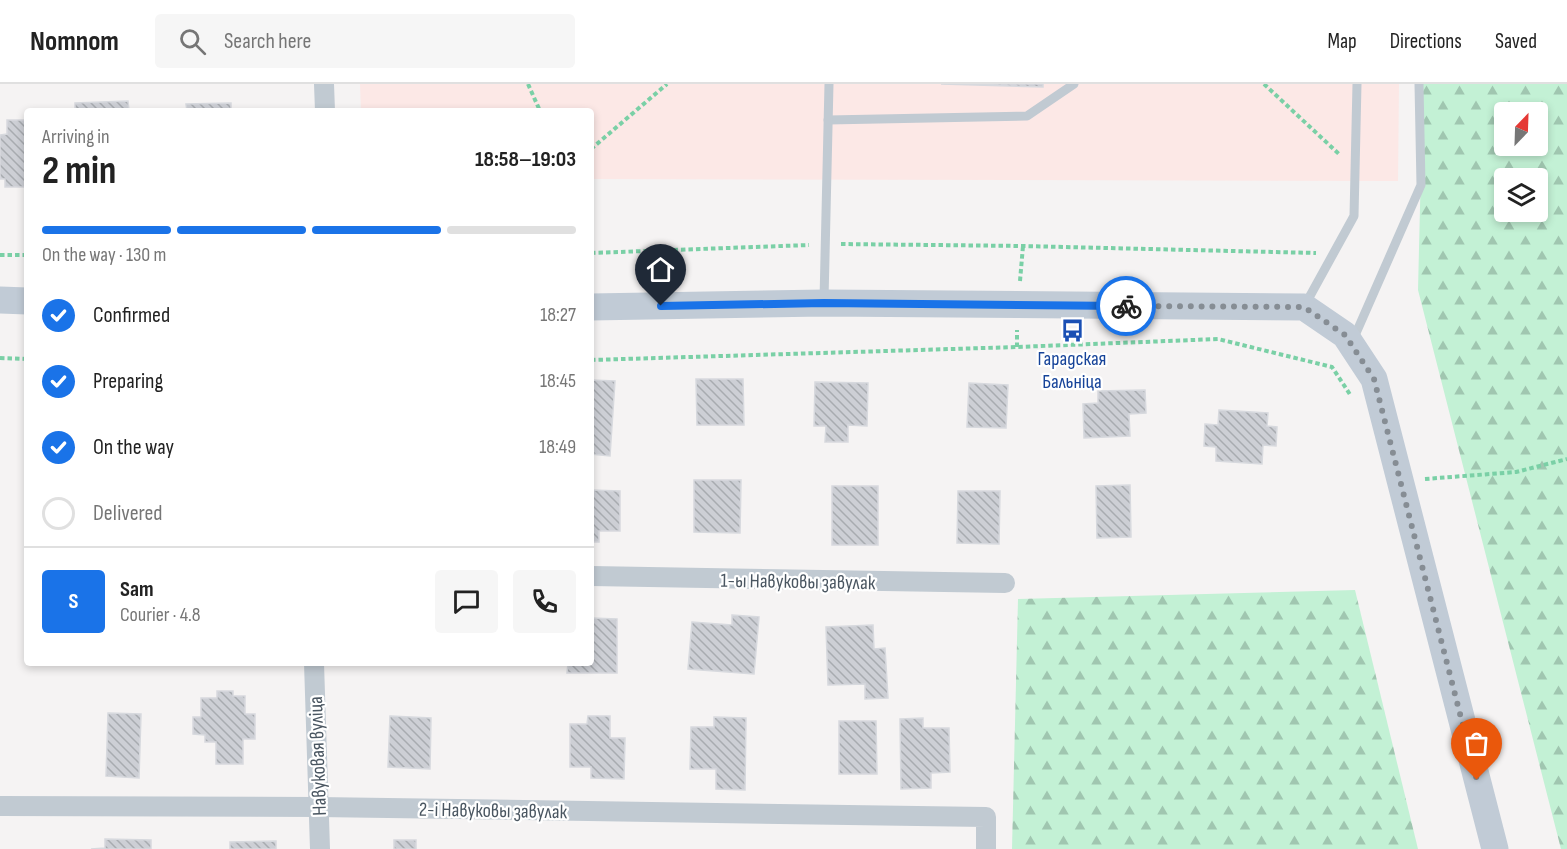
<!DOCTYPE html>
<meta charset="utf-8">
<style>
:root{--surface:#fff;--page:#f6f6f6;--text:#222;--muted:#767676;--line:#e0e0e0;--accent:#1a73e8}
body{margin:0;font-family:"Sofia Sans Condensed",sans-serif;background:var(--page);color:var(--text);height:100vh;display:flex;flex-direction:column;font-size:22px;white-space:nowrap}
*{box-sizing:border-box;margin:0}
p{font-size:20px;color:var(--muted)}
.icon{flex:none;width:33px;height:33px;fill:none;stroke:currentColor;stroke-width:2;stroke-linecap:round;stroke-linejoin:round}
.map{position:relative;flex:1;overflow:hidden}
.drawer{position:absolute;left:24px;top:24px;width:570px;height:558px;display:flex;flex-direction:column;background:var(--surface);border-radius:6px;box-shadow:0 3px 9px #0003}
.drawer>*{flex:none}
.needle{width:39px;rotate:23deg}
.tools{position:absolute;left:1494px;top:18px;display:grid;gap:12px}
.tools a{display:grid;place-items:center;width:54px;height:54px;border-radius:6px;background:var(--surface);box-shadow:0 3px 9px #0003;font-size:30px}
.pin{position:absolute;display:grid;place-items:center;width:51px;height:51px;color:#fff;margin:-62px -26px;border-radius:50% 50% 50% 0;rotate:-45deg;box-shadow:0 0 6px #0007}
.pin .icon{rotate:45deg}
.courier{position:absolute;display:grid;place-items:center;width:60px;height:60px;margin:-30px;border:4px solid #1a73e8;border-radius:50%;background:#fff;color:#222;box-shadow:0 2px 8px #0007}
.summary em{font-style:normal;font-weight:700}
.summary div{display:flex;flex-direction:column-reverse}
.summary{display:flex;align-items:center;justify-content:space-between;height:102px;padding:0 18px}
h1{font-size:39px;font-weight:700;line-height:45px}
.bar{display:grid;grid-template-columns:repeat(4,1fr);gap:9px 6px;align-content:center;height:72px;padding:0 18px}
.bar i{height:8px;border-radius:4px;background:var(--line)}
.bar .selected{background:var(--accent)}
.bar p{grid-column:span 4}
.line{display:flex;align-items:center;gap:15px;padding:0 18px;border-top:2px solid var(--line)}
.line div{flex:1}
.round{display:grid;place-items:center;flex:none;width:63px;height:63px;border-radius:6px;background:var(--page)}
ol{padding:0 18px;list-style:none}
li{display:flex;align-items:center;gap:18px;height:66px}
li p{margin-inline-start:auto}
li .icon{padding:6px;border-radius:50%;background:var(--accent);color:#fff;stroke-width:4}
li:last-child{color:var(--muted)}
li i{width:33px;height:33px;border:3px solid var(--line);border-radius:50%}
header{display:flex;align-items:center;gap:36px;box-sizing:border-box;height:84px;padding:0 30px;background:var(--surface);border-bottom:2px solid var(--line)}
header strong{font-size:28px}
nav{display:flex;gap:33px;margin-inline-start:auto;font-size:21px}
.search{width:420px;height:54px;background:var(--page);display:flex;align-items:center;gap:15px;box-sizing:border-box;padding:0 21px;border-radius:6px;color:var(--muted);font-size:22px}
.map>svg:first-child{display:block}
.medical{fill:#fce8e6}
.forest{fill:url(#forest-firs);fill-rule:evenodd}
.building{fill:url(#building-back-hatch);stroke:#d7d9de;stroke-width:1.5}
.lines{fill:none;stroke-linecap:round;stroke-linejoin:round}
.path{stroke:#7ad0a6;stroke-width:4;stroke-dasharray:4.5 3;stroke-linecap:butt}
.lane{stroke:#c1cad2;stroke-width:9}
.street{stroke:#c1cad2;stroke-width:20}
.secondary{stroke:#c1cbd6;stroke-width:27}
.done{stroke:#868d94;stroke-width:6;stroke-dasharray:0 10.8}
.route{stroke:#1a73e8;stroke-width:8}
.labels{text-anchor:middle;stroke-width:4.5;stroke-linejoin:round;paint-order:stroke}
.transit-label{font-size:20px;fill:#164399;stroke:#fff}
.street-label{font-size:20px;fill:#4a5661;stroke:#fff}
</style>
<header>
<strong>Nomnom</strong>
<div class="search"><svg class="icon" aria-label="search" viewBox="0 0 24 24"><circle cx="10" cy="10" r="6"/><path d="M15 15l6 6"/></svg>Search here</div>
<nav><a>Map</a><a>Directions</a><a>Saved</a></nav>
</header>
<div class="map">
<svg width="1567" height="765" viewBox="0 0 1567 765">
<defs>
<pattern id="forest-firs" width="22" height="20" patternUnits="userSpaceOnUse" patternTransform="scale(1.5)"><rect width="22" height="20" fill="#c3f1d5"/><path d="M5 1l3.5 6h-7zM16 11l3.5 6h-7z" fill="#a0c6b0"/></pattern>
<pattern id="building-back-hatch" width="6" height="6" patternUnits="userSpaceOnUse" patternTransform="scale(1.5)"><rect width="6" height="6" fill="#cdcfd5"/><path d="M-1 5l2 2M0 0l6 6M5-1l2 2" fill="none" stroke="#a8abb0"/></pattern>
</defs>
<rect width="100%" height="100%" fill="#f5f3f3"/>
<!-- medical -->
<polygon class="medical" points="360,0 1399,0 1398,97 591,95 591,27 361,27"/>
<!-- forest -->
<g class="forest">
<path d="M1423,0H1567V765H1561L1418,206ZM1504,28H1538V62H1504ZM1504,94H1538V128H1504Z"/>
<polygon points="1355,506 1418,765 1012,765 1018,515"/>
</g>
<!-- building -->
<g class="building">
<polygon points="941,0 1043,0 1043,3"/>
<polygon points="128,17 129,27 75,27 75,19"/>
<polygon points="231,19 231,27 187,27 186,20"/>
<polygon points="7,36 27,36 27,103 5,103 5,95 0,95 0,51 7,50"/>
<polygon points="696,295 743,295 744,341 697,341"/>
<polygon points="591,296 615,297 610,372 591,370"/>
<polygon points="815,298 868,299 867,342 848,341 848,358 825,358 826,342 814,342"/>
<polygon points="969,299 1008,301 1006,344 967,343"/>
<polygon points="1145,306 1146,329 1129,330 1130,352 1084,354 1083,320 1098,319 1098,307"/>
<polygon points="1219,326 1268,329 1267,342 1277,343 1276,362 1263,361 1262,380 1216,377 1216,363 1204,362 1205,340 1218,341"/>
<polygon points="694,396 741,396 740,449 694,448"/>
<polygon points="1130,401 1131,453 1097,454 1096,402"/>
<rect x="832" y="402" width="46" height="59"/>
<polygon points="591,406 620,407 620,447 599,447 599,458 591,458"/>
<polygon points="958,407 1000,407 999,460 957,459"/>
<polygon points="732,531 759,533 754,590 688,585 692,538 732,541"/>
<polygon points="591,534 617,535 617,589 567,589 568,579 591,579"/>
<polygon points="873,541 874,565 885,564 888,614 865,615 865,600 828,601 826,543"/>
<polygon points="217,607 233,607 233,612 245,612 245,630 255,630 255,655 243,655 243,680 216,680 216,658 205,658 205,651 193,650 193,633 201,633 201,614 217,614"/>
<polygon points="108,629 141,630 139,694 106,692"/>
<polygon points="390,632 431,634 430,685 388,683"/>
<polygon points="588,632 610,632 610,654 625,654 624,695 591,694 591,683 570,683 570,640 587,640"/>
<polygon points="714,633 746,634 745,706 716,705 716,685 690,685 691,643 714,643"/>
<polygon points="923,634 923,644 949,644 950,688 931,689 931,704 901,705 900,635"/>
<polygon points="839,637 876,637 877,690 839,690"/>
<polygon points="105,755 151,756 151,765 91,765 105,764"/>
<rect x="394" y="756" width="22" height="9"/>
<polygon points="276,757 276,765 230,765 230,758"/>
</g>
<g class="lines">
<!-- path -->
<g class="path">
<polyline points="528,0 540,27"/>
<polyline points="1264,0 1340,71"/>
<polyline points="591,65 667,0"/>
<polyline points="841,160 1023,162 1316,169"/>
<polyline points="591,169 809,161"/>
<polyline points="0,171 27,171"/>
<polyline points="1020,197 1023,162"/>
<polyline points="1017,263 1017,246"/>
<polyline points="0,274 27,275"/>
<polyline points="591,276 1017,263 1218,255 1332,283 1351,312"/>
<polyline points="1425,395 1516,388 1567,375"/>
</g>
<!-- lane -->
<g class="lane">
<polyline points="828,36 1027,32 1074,0"/>
<polyline points="824,216 829,0"/>
<polyline points="1305,221 1354,132 1357,0"/>
<polyline points="1353,256 1421,101 1419,0"/>
</g>
<!-- street -->
<g class="street">
<polyline points="324,0 325,27"/>
<polyline points="591,492 1005,499"/>
<polyline points="314,579 320,765"/>
<polyline points="0,722 318,723 986,733 986,765"/>
</g>
<!-- secondary -->
<g class="secondary">
<polyline points="0,216 27,217"/>
<polyline points="591,223 824,219 1304,223 1345,251 1374,295 1495,765"/>
</g>
</g>
<g class="lines">
<!-- done -->
<polyline class="done" points="1126,222 1304,223 1345,251 1374,295 1477,696"/>
<!-- route -->
<polyline class="route" points="661,222 824,219 1126,222"/>
</g>
<!-- icons -->
<defs>
<symbol id="bus-bare" viewBox="-9 -9 18 18"><path d="M-5-6H5V4H4V6H2V4H-2V6H-4V4H-5ZM-3.5-4V0h7V-4ZM-3.5 1.2v1.5H-2V1.2ZM2 1.2v1.5H3.5V1.2Z" fill="#1a4fb4" stroke="#fff" stroke-width="2.5" paint-order="stroke"/></symbol>
</defs>
<g fill-rule="evenodd">
<use href="#bus-bare" x="1056" y="230" width="33" height="33"/>
</g>
<g class="labels">
<!-- transit labels -->
<g class="transit-label">
<text x="1072" y="281">Гарадская<tspan x="1072" dy="23">Бальніца</tspan></text>
</g>
<!-- street labels -->
<g class="street-label">
<text transform="translate(798 497) rotate(1)" y="7">1-ы Навуковы завулак</text>
<text transform="translate(317 672) rotate(-92)" y="7">Навуковая вуліца</text>
<text transform="translate(493 726) rotate(1)" y="7">2-і Навуковы завулак</text>
</g>
</g>
</svg>
<div class="tools">
<a><svg class="needle" viewBox="-14 -14 28 28"><path d="M0-13l5 13h-10z" fill="#e53935"/><path d="M0 13l5-13h-10z" fill="#767676"/></svg></a>
<a><svg class="icon" aria-label="layers" viewBox="0 0 24 24"><path d="M12 4l9 5-9 5-9-5zM3 14l9 5 9-5"/></svg></a>
</div>
<div class="pin" style="left:1477px;top:696px;background:#ea580c"><svg class="icon" aria-label="bag" viewBox="0 0 24 24"><path d="M5 8h14l-1 12H6zM9 8a3 3 0 0 1 6 0"/></svg></div>
<div class="pin" style="left:661px;top:222px;background:#1f2937"><svg class="icon" aria-label="home" viewBox="0 0 24 24"><path d="M3 11l9-7 9 7M6 9v11h12V9"/></svg></div>
<div class="courier" style="left:1126px;top:222px"><svg class="icon" aria-label="bike" viewBox="0 0 24 24"><circle cx="6" cy="16" r="4"/><circle cx="18" cy="16" r="4"/><path d="M6 16l4-8h5l3 8M10 8l3 8H6M13 5h3"/></svg></div>
<section class="drawer">
<div class="summary"><div><h1>2 min</h1><p>Arriving in</p></div><em>18:58–19:03</em></div>
<div class="bar"><i class="selected"></i><i class="selected"></i><i class="selected"></i><i></i><p>On the way · 130 m</p></div>
<ol>
<li><svg class="icon" aria-label="check" viewBox="0 0 24 24"><path d="M5 12l5 5 9-10"/></svg>Confirmed<p>18:27</p></li>
<li><svg class="icon" aria-label="check" viewBox="0 0 24 24"><path d="M5 12l5 5 9-10"/></svg>Preparing<p>18:45</p></li>
<li><svg class="icon" aria-label="check" viewBox="0 0 24 24"><path d="M5 12l5 5 9-10"/></svg>On the way<p>18:49</p></li>
<li><i></i>Delivered</li>
</ol>
<div class="line" style="height:108px"><b class="round" style="background:var(--accent);color:#fff">S</b><div><b>Sam</b><p>Courier · 4.8</p></div><a class="round"><svg class="icon" aria-label="chat" viewBox="0 0 24 24"><path d="M4 5h16v11H9l-5 4z"/></svg></a><a class="round"><svg class="icon" aria-label="phone" viewBox="0 0 24 24"><path d="M5 4h4l2 5-3 2q2 4 5 5l2-3 5 2v4C11 20 4 13 5 4z"/></svg></a></div>
</section>
</div>
